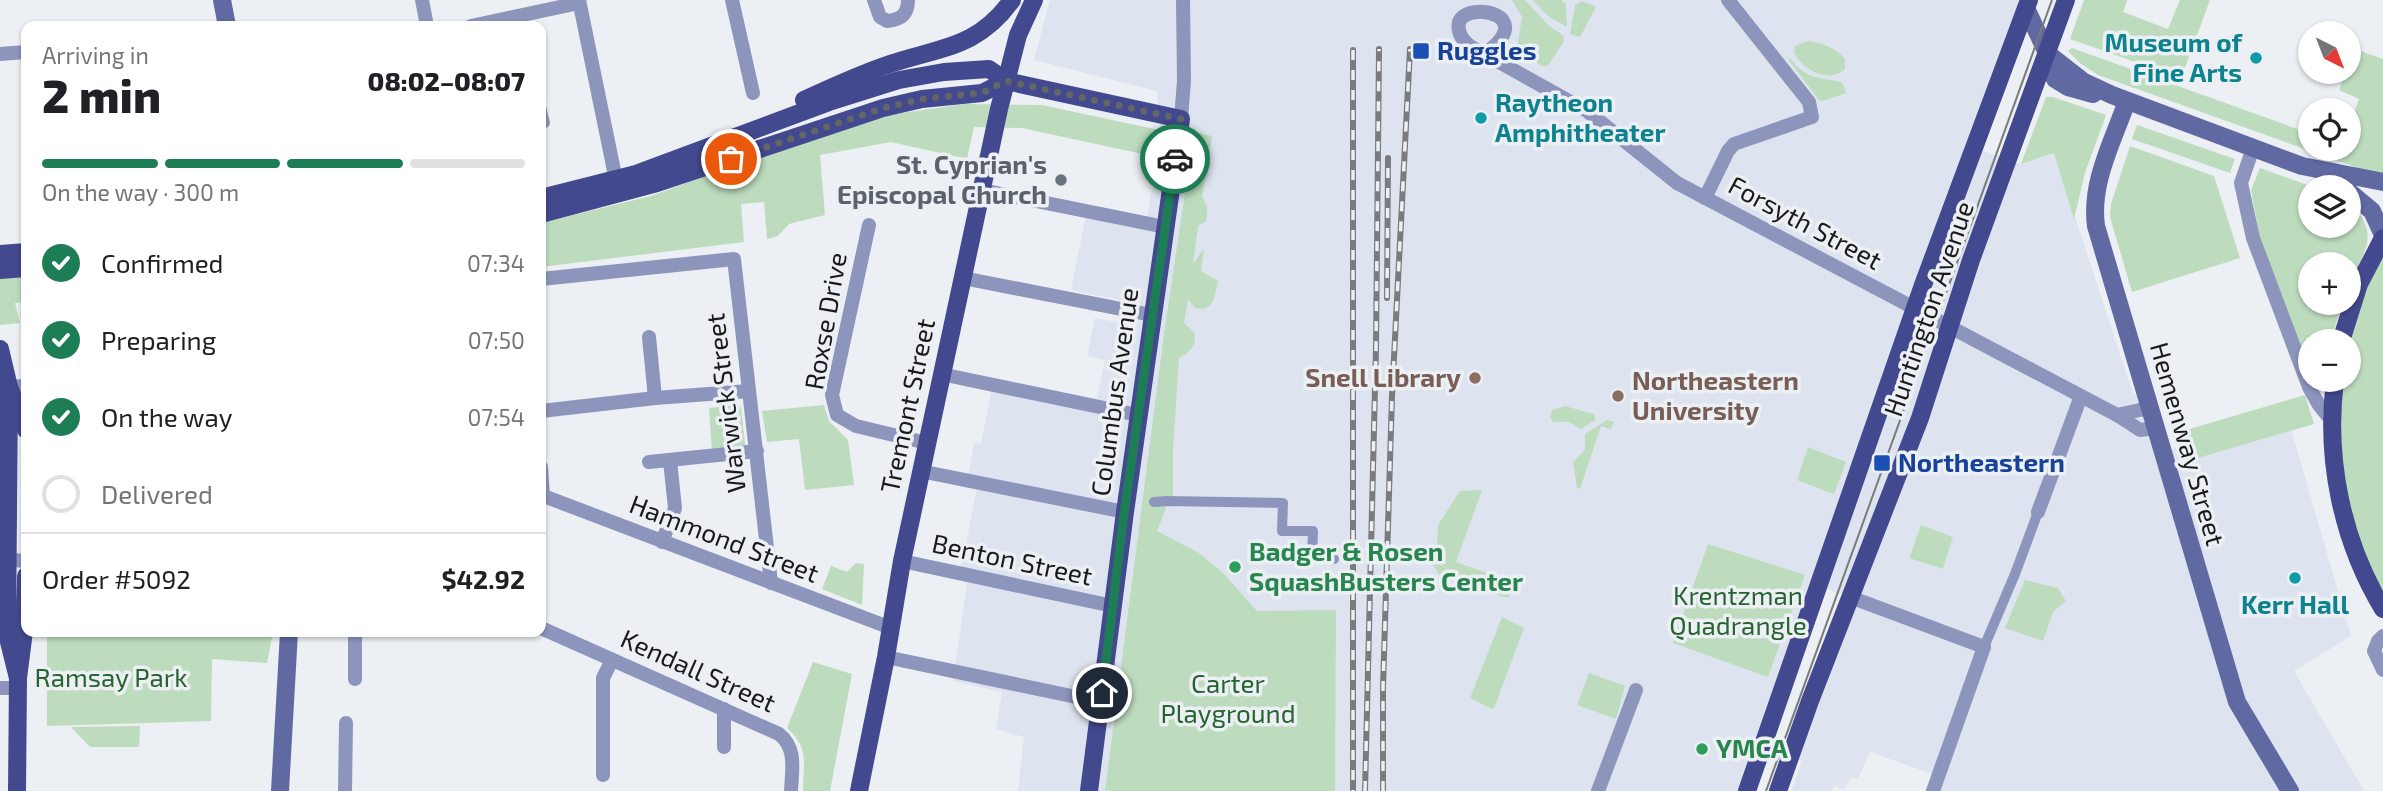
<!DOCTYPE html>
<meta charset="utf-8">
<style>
:root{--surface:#fff;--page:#f6f6f6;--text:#202124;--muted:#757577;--line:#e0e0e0;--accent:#1d7e56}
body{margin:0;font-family:"Exo 2",sans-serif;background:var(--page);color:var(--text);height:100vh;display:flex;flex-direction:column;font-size:26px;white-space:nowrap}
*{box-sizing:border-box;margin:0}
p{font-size:23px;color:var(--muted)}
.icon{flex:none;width:38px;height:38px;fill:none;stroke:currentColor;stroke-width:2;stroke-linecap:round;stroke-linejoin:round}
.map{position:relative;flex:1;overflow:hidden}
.sheet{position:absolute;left:21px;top:21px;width:525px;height:616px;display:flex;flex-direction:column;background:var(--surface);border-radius:14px;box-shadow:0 2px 5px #0004}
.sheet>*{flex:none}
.needle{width:46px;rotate:138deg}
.controls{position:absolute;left:2298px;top:21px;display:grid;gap:14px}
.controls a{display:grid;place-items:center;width:63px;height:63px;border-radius:50%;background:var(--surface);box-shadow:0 2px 5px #0004;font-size:35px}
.pin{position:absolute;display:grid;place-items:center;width:60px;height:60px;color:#fff;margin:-30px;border:4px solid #fff;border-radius:50%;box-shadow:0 2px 7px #0007}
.courier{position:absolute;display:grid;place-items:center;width:70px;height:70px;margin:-35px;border:5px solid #1d7e56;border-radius:50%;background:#fff;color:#222;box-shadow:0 2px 9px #0007}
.summary em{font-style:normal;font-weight:800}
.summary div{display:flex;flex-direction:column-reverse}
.summary{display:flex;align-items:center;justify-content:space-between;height:119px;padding:0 21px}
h1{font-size:46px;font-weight:800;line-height:52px}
.bar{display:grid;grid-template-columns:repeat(4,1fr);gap:10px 7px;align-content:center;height:84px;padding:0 21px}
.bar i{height:9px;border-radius:5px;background:var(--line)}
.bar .selected{background:var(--accent)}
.bar p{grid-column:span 4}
.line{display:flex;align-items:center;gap:18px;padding:0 21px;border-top:2px solid var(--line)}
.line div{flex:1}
ol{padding:0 21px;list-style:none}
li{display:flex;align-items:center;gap:21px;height:77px}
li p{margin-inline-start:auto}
li .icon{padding:7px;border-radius:50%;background:var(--accent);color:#fff;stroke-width:4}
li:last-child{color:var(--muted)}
li i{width:38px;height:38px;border:4px solid var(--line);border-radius:50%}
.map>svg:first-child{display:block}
.built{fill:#dde4ef}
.green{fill:#bddcbe}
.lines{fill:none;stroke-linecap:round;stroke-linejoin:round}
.pedestrian{stroke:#8e95bd;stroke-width:10}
.minor{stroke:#8e95bd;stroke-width:14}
.secondary{stroke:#6169a2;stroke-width:18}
.primary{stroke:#43498e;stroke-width:18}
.tram{stroke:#7a7b7e;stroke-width:2}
.rail-casing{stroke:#7a7b7e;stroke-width:6}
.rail{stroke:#eceff3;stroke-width:3.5;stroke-dasharray:10;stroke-linecap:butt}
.done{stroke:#636567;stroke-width:7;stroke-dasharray:0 12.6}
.route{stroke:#1d7e56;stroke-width:9}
.transit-dot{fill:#1a4fb4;stroke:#eceff3;stroke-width:2.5}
.culture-dot{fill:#0f9aa8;stroke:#eceff3;stroke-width:2.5}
.worship-dot{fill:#6b7280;stroke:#eceff3;stroke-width:2.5}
.education-dot{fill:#8d6e63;stroke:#eceff3;stroke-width:2.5}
.leisure-dot{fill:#2e9e5b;stroke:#eceff3;stroke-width:2.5}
.labels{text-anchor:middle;stroke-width:7;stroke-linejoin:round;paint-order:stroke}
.culture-label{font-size:26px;font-weight:bold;fill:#0d838f;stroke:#eceff3;text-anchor:end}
.transit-label{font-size:26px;font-weight:bold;fill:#164399;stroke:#eceff3;text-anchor:start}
.worship-label{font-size:26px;font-weight:bold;fill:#5b616d;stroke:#eceff3;text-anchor:end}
.street-label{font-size:26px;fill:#191a1c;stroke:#eceff3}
.education-label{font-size:26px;font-weight:bold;fill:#785e54;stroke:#eceff3;text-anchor:end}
.leisure-label{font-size:26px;font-weight:bold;fill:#27864d;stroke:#eceff3;text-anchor:start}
.park-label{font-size:26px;fill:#276430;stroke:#eceff3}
</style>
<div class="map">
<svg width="2383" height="791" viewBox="0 0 2383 791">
<rect width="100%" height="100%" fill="#eceff3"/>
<!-- built -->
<polygon class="built" points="1050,0 2023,0 1975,148 2020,164 2054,153 2133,394 2146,398 2162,452 2287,415 2351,636 2294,671 2364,791 1933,791 1938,776 1870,752 1858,779 1851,777 1844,790 1834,785 1832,791 1791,791 1802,761 1790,757 1849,597 1820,586 1747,791 1018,791 1024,737 996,729 1002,692 953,681 969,571 961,568 979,479 968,476 974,443 981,444 994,378 1097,399 1105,360 1087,356 1095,318 1126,324 1130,302 1071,290 1087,211 1146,222 1161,141 1157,91 1034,60"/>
<!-- green -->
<g class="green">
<polygon points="1512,0 1525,0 1549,26 1563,35 1564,41 1548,66 1543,66 1519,53 1517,48 1522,17"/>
<polygon points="1533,0 1561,0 1566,4 1567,27 1548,16"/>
<polygon points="2084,0 2127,0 2123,12 2168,29 2180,0 2210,0 2181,78 2070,39"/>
<polygon points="1582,1 1596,7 1580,37 1570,34 1575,5"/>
<path d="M1808,41C1823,43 1834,47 1845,59V69C1829,84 1802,70 1794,52L1795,46Z"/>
<polygon points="2072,48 2303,131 2308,119 2310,120 2310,149 2348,149 2349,127 2359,99 2339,90 2346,72 2348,72 2355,49 2383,59 2383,177 2098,75 2080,63 2068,51"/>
<path d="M1790,58C1807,80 1817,77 1842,82L1846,93L1823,101L1819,100L1790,62L1789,59Z"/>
<polygon points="2046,97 2053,97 2106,115 2085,173 2074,219 2054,153 2021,164"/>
<polygon points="965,104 1042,105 1159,130 1156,157 1022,128 974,127 967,159 891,142 820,155 825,215 789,224 778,236 767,239 764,202 741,204 744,242 541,267 541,223 651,196 773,152 894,114"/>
<polygon points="2137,125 2235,159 2230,173 2132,139"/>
<path d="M1194,132L1212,136L1202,196L1207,206V215L1206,221L1198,226L1193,264L1204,248L1201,271L1218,281C1215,295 1214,313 1195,308L1188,299L1184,323L1194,332C1198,345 1189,353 1179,358L1173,449V497H1166V508L1157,531L1199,553L1223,573L1257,611L1336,610L1335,791H1105L1164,334Z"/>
<polygon points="2130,146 2214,176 2240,258 2132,292 2110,217 2111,204"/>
<path d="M2260,168L2313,187H2310V226H2348L2349,202C2383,237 2363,248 2349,288L2348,264H2310V303H2343L2330,341H2310V370L2262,250L2251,190Z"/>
<path d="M2383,254V596C2358,549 2339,488 2339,434C2338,416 2341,398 2342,380H2348C2349,367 2347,354 2349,341C2353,311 2369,281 2383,254Z"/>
<polygon points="26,275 26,302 15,303 20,323 0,325 0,278"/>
<polygon points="2305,395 2314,424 2184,462 2176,433"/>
<polygon points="738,405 741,408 745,444 743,447 712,451 709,408"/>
<polygon points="824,405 829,421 848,440 854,485 805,490 799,439 767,442 762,411"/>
<polygon points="1565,406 1593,414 1595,415 1595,420 1581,429 1569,422 1553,422 1550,417 1552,410"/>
<polygon points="1607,420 1614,422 1611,429 1601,426 1580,489 1577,488 1573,462 1585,450 1585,434"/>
<polygon points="1808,447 1846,462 1834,494 1797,480"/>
<polygon points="1482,490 1456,562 1514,583 1508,598 1440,575 1432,564 1437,544 1438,525 1460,491"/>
<polygon points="1921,525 1953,537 1943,569 1909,558"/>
<polygon points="1708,544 1805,575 1768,677 1673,643"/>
<polygon points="856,563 864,564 862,605 822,589 831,566 847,572"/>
<polygon points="2025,580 2058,588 2066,601 2053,612 2043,641 2005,628"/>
<polygon points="1502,617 1524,628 1495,706 1492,709 1470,698"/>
<polygon points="47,632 273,632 267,663 212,659 211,721 47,726"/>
<path d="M813,662L852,674L830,791H803C803,762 810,749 787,728Z"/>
<polygon points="1589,673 1625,686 1616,719 1577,705"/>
<polygon points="140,726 139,747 90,747 71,727"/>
</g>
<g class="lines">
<!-- pedestrian -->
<g class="pedestrian">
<polyline points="541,107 545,123 541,124"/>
<polyline points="1154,502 1166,501 1283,503 1282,531 1313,531 1312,558 1334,559"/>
<polyline points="1984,647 2015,574 2038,512"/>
</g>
<!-- minor -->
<g class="minor">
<polyline points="422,0 427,26"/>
<polyline points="579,0 618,190"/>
<polyline points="732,0 753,93"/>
<path d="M874,0L880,17L887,21C900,20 908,15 908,0"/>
<polyline points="471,26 579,3"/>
<polyline points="0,54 26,52"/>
<path d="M1484,54C1540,15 1468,0 1459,22C1457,32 1462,40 1470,46L1587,111L1677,183L2117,415L2140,430L2155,428"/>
<polyline points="1181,119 1184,81 1183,0"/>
<polyline points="2253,148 2241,183 2253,238 2309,387 2319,405 2332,421"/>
<polyline points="982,190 1165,227"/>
<polyline points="1705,198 1728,151 1734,144 1812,117 1809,102 1728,0"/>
<polyline points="869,225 832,395 837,415 856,426 927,443"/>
<polyline points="963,278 1152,315"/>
<polyline points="541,279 734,259 771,583"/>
<polyline points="649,337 655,398"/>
<polyline points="941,374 1138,415"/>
<polyline points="9,387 26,386"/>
<polyline points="541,411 655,398 749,391"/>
<polyline points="2117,415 2149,408"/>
<polyline points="649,462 757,451"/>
<polyline points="541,467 543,496"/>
<polyline points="920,471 1125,512"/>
<polyline points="541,495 891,628"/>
<polyline points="2038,512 2081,396"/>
<polyline points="662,542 675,508 670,461"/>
<polyline points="0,559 26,561"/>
<polyline points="902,561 1113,606"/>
<polyline points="1850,597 1984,647 1933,791"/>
<path d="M541,628L779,734C797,748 792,770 791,791"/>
<polyline points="2383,636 2378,641 2374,651 2383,670"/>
<polyline points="886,657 1100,702"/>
<polyline points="355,679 355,632"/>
<polyline points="0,688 18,688"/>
<polyline points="724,747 724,709"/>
<polyline points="603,775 603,678 612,660"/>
<polyline points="345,791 346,723"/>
<polyline points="1598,791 1636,690"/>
</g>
<!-- secondary -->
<g class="secondary">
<polyline points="222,0 227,26"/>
<polyline points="2026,8 2047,53 2055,79 2068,87 2093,94"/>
<polyline points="2047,53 2084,82 2112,95 2302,166 2383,182"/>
<path d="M2127,101C2113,141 2090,183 2096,226L2237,702L2290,791"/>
<polyline points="2348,191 2372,211 2383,235"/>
<polyline points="280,791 289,632"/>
</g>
<!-- primary -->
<g class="primary">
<path d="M804,100C832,87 860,74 890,64C941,47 978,48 1012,0"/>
<polyline points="541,198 636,174 829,102 899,80 944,72 989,69 1006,81 1181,119 1125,512 1089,791"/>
<polyline points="541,214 657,183 883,108 922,99 982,93 1006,81"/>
<polyline points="0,254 26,252"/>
<polyline points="0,270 26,268"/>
<polyline points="2341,341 2359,284 2383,238"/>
<polyline points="0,349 9,387 26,430"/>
<path d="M2335,380C2325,459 2342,541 2383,609"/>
<polyline points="9,387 7,634 18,678"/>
<polyline points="17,791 18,678 24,631 26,576"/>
<polyline points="859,791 886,657 902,561 999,109 1018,35 1034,0"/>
<polyline points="1747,791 1923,285 2029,0"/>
<polyline points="1778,791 1810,701 1920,418 1971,260 2066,0"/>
</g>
<!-- tram -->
<polyline class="tram" points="1766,791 2052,0"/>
<defs>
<g id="rail">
<polyline points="1353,50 1353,791"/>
<polyline points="1387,298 1388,158"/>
<polyline points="1365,791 1376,348 1379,49"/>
<polyline points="1383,791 1383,688 1392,396 1410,49"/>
</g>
</defs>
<!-- rail casing -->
<use href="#rail" class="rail-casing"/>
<!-- rail -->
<use href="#rail" class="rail"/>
</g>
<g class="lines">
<!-- done -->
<polyline class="done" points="731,159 883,108 922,99 982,93 1006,81 1181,119 1175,159"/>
<!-- route -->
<polyline class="route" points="1102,693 1123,521 1175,159"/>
</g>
<!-- markers -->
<g class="transit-dot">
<rect x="1412" y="42" width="18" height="18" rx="3.5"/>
<rect x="1873" y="454" width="18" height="18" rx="3.5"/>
</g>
<g class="culture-dot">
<circle cx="2256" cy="58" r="7"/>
<circle cx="1481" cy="118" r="7"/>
<circle cx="2295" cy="578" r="7"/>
</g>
<circle class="worship-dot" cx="1061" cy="180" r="7"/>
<g class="education-dot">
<circle cx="1475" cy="378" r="7"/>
<circle cx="1618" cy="396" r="7"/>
</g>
<g class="leisure-dot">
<circle cx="1235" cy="567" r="7"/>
<circle cx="1702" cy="749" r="7"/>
</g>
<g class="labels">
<!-- culture labels -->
<g class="culture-label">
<text x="2242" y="52">Museum of<tspan x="2242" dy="30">Fine Arts</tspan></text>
<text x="1495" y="112" text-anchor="start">Raytheon<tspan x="1495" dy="30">Amphitheater</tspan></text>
<text x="2295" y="614" text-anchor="middle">Kerr Hall</text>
</g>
<!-- transit labels -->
<g class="transit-label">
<text x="1437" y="60">Ruggles</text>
<text x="1898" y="472">Northeastern</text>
</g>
<!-- worship labels -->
<g class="worship-label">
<text x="1047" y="174">St. Cyprian's<tspan x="1047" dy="30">Episcopal Church</tspan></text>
</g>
<!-- street labels -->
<g class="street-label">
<text transform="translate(1805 223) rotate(28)" y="9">Forsyth Street</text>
<text transform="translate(1929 309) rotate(-71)" y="9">Huntington Avenue</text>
<text transform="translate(826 321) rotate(-80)" y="9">Roxse Drive</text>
<text transform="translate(1115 392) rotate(-82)" y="9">Columbus Avenue</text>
<text transform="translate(726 403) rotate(-97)" y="9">Warwick Street</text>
<text transform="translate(908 406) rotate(-78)" y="9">Tremont Street</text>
<text transform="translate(2187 444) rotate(74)" y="9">Hemenway Street</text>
<text transform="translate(724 539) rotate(21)" y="9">Hammond Street</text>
<text transform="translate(1012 560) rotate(12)" y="9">Benton Street</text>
<text transform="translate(698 671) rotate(24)" y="9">Kendall Street</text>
</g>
<!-- education labels -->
<g class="education-label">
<text x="1461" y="387">Snell Library</text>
<text x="1632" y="390" text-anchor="start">Northeastern<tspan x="1632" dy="30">University</tspan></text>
</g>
<!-- leisure labels -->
<g class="leisure-label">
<text x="1249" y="561">Badger &amp; Rosen<tspan x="1249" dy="30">SquashBusters Center</tspan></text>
<text x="1716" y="758">YMCA</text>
</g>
<!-- park labels -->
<g class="park-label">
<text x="1738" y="605">Krentzman<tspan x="1738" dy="30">Quadrangle</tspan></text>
<text x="111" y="687">Ramsay Park</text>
<text x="1228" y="693">Carter<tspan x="1228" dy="30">Playground</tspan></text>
</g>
</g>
</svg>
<div class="controls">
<a><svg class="needle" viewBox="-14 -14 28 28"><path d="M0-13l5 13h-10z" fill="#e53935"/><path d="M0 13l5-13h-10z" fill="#757577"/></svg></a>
<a><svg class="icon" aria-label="locate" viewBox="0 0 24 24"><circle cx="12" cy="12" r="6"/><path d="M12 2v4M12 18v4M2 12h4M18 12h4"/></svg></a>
<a><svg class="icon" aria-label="layers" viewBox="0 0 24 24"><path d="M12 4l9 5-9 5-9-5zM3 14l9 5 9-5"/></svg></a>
<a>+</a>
<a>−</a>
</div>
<div class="pin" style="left:731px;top:159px;background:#ea580c"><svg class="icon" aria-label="bag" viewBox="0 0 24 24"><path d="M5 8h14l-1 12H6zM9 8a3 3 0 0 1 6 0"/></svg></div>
<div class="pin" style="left:1102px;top:693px;background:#1f2937"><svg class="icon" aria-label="home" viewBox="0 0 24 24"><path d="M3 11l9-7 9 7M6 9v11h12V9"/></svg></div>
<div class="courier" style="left:1175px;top:159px"><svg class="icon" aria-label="car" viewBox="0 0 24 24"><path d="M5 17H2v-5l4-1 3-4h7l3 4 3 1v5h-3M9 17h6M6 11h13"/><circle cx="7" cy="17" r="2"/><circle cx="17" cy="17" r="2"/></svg></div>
<section class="sheet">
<div class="summary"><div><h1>2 min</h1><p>Arriving in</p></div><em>08:02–08:07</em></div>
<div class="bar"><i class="selected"></i><i class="selected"></i><i class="selected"></i><i></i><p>On the way · 300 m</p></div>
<ol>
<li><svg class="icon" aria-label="check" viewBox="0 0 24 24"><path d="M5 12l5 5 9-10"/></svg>Confirmed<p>07:34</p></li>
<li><svg class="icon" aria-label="check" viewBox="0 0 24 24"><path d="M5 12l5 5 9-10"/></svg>Preparing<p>07:50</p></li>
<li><svg class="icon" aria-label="check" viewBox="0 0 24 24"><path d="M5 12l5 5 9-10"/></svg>On the way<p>07:54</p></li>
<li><i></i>Delivered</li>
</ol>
<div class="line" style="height:91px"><div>Order #5092</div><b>$42.92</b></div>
</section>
</div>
